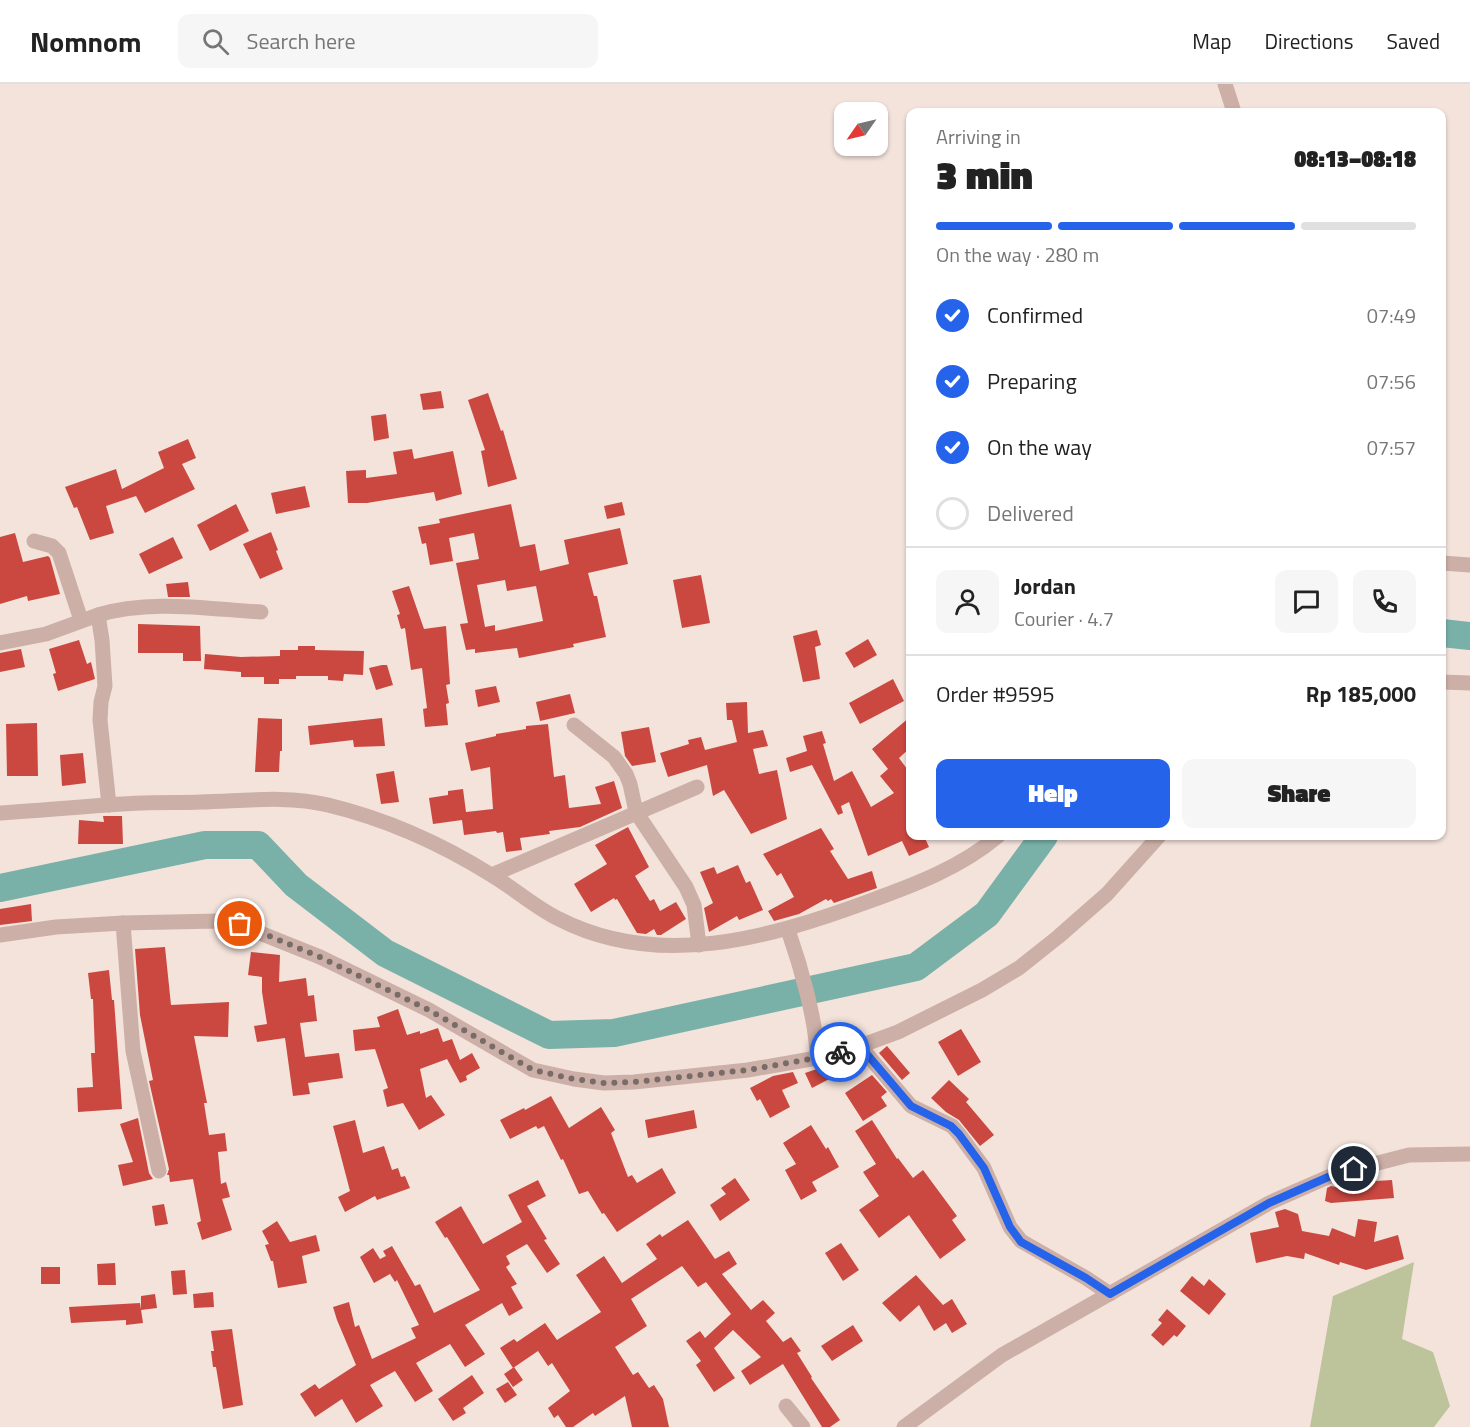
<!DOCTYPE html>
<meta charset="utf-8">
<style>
:root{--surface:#fff;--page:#f6f6f6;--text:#222;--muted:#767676;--line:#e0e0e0;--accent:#2563eb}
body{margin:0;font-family:"Titillium Web",sans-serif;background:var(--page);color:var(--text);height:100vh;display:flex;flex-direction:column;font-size:22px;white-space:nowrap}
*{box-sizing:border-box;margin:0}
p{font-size:20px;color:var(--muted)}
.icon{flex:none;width:33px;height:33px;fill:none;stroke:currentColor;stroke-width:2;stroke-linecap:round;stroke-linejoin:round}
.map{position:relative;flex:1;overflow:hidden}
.sheet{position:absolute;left:906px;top:24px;width:540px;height:732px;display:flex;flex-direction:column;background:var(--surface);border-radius:12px;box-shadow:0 2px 4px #0004}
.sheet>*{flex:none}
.needle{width:39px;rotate:236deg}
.controls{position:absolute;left:834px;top:18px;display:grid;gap:12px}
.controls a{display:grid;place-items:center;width:54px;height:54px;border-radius:12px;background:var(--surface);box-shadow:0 2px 4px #0004;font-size:30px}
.pin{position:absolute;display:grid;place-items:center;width:51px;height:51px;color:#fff;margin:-26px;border:3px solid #fff;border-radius:50%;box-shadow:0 2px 6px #0007}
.courier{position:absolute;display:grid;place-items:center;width:60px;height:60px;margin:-30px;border:4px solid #2563eb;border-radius:50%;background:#fff;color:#222;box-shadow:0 2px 8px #0007}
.summary em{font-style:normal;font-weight:800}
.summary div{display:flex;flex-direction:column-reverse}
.summary{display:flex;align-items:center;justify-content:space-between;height:102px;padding:0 30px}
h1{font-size:39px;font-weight:800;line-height:45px}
.bar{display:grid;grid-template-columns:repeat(4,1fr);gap:9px 6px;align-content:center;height:72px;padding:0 30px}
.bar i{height:8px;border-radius:4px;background:var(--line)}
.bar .on{background:var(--accent)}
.bar p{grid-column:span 4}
.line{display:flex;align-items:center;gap:15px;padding:0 30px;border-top:2px solid var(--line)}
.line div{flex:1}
.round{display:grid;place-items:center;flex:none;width:63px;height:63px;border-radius:12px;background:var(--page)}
ol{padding:0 30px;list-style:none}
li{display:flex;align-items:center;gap:18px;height:66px}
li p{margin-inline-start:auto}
li .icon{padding:6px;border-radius:50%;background:var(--accent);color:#fff;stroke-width:4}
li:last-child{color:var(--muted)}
li i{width:33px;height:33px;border:3px solid var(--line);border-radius:50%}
.primary-button{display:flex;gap:12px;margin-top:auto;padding:12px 30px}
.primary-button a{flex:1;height:69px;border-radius:12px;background:var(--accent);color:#fff;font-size:24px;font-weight:800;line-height:69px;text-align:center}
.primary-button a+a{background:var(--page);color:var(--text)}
header{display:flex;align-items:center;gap:36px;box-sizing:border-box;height:84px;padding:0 30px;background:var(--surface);border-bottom:2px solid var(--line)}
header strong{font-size:28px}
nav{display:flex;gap:33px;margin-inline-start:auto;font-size:21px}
.search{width:420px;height:54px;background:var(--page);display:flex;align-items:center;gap:15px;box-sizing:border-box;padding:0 21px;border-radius:12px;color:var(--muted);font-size:22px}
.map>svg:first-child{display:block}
.green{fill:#bdc39a}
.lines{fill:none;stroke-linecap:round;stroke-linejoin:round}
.river{stroke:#79b1a9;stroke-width:28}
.building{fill:#cb4841;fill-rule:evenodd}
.street{stroke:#ccb0a7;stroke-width:15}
.done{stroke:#796b67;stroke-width:6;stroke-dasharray:0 10.8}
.route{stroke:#2563eb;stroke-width:8}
</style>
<header>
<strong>Nomnom</strong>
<div class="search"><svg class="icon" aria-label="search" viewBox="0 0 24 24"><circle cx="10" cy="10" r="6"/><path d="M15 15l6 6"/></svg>Search here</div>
<nav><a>Map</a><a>Directions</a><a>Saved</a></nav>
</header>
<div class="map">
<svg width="1470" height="1343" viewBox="0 0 1470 1343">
<rect width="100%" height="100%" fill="#f3e3db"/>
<!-- green -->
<polygon class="green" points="1414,1178 1402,1255 1433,1268 1450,1322 1434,1343 1310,1343 1333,1212"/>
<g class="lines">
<!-- river -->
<g class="river">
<polyline points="1442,549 1470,552"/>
<polyline points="0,804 205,761 258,761 296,801 385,869 549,951 614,949 916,883 987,830 1044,752"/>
</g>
</g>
<!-- building -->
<g class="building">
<polygon points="441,307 444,324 423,326 420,310"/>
<polygon points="488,309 501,347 503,346 517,395 488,403 481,367 485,366 468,316"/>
<polygon points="386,330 389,354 374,357 371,332"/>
<polygon points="188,355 196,374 182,380 195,405 145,429 136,412 106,422 114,449 90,456 77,423 74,424 65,403 116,385 122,405 164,384 158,368"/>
<polygon points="412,365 414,375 453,367 462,410 436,417 434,408 367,419 348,419 346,387 366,386 366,394 397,390 393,368"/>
<polygon points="305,402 310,423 276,430 271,409"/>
<polygon points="622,418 625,431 607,435 604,422"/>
<polygon points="236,420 249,447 210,467 197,441"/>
<path d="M511,420L520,463L535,460L540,487L569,480L564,456L620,444L628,480L588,489L594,512H597L606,553L573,560L574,563L519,574L517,564L475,569V565L466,566L460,540L468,539L456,479L479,475L474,449L449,454L453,477L430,481L426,459L422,460L418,443L440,439L439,435ZM505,496L507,507L536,502L543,537L495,547V541L485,543L477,501Z"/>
<polygon points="271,448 278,466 276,467 283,485 260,495 243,460"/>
<polygon points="15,449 23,478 48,472 50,474 60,510 28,517 27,512 0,520 0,453"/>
<polygon points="173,453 183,474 149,490 139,470"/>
<polygon points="701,491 710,539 682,544 673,496"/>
<polygon points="188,498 190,513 168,513 166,500"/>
<polygon points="409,502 424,545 446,542 450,600 446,601 449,619 446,620 448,641 425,643 423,625 427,624 422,584 411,586 405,544 401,545 397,531 400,530 392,507"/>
<polygon points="138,540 200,542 201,577 183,577 183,569 138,569"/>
<polygon points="817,546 821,561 815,563 820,595 803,598 793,552"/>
<polygon points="868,555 877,571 854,584 845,569"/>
<polygon points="79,556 87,580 91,578 95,595 58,607 53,590 56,589 49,565"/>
<polygon points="298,562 315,562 315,566 364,567 363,591 344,590 343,597 328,596 328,592 296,592 296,595 279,595 279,600 264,600 264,593 241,593 241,588 204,585 205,570 241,573 280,572 280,566 298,566"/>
<polygon points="21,565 25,583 0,588 0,569"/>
<polygon points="382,581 387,581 393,601 376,606 369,584"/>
<polygon points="893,595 904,617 860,640 849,619"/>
<polygon points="496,602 500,618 478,623 475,606"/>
<polygon points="570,610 575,629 540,637 536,618"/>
<polygon points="747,618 748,649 763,646 768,662 753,665 759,690 777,686 787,735 751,750 724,706 713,712 707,681 668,693 660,669 689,660 688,656 701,653 705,666 737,658 732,636 727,636 726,619"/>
<polygon points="910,633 910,664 899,674 910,689 910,752 924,752 929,763 909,772 902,757 868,772 849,718 841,722 843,729 838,731 812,681 790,688 786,674 807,667 803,652 822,647 826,659 823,660 834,697 852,687 871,723 894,709 880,692 888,685 872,665"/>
<polygon points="258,634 282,635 282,667 280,667 279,688 255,688"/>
<polygon points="382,634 385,662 354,663 353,656 310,661 308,642"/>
<polygon points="37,639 38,692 7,692 6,640"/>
<polygon points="548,640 554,693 565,691 569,724 601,720 595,703 614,697 622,724 580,743 549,747 550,750 520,754 522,766 506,768 503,748 497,749 496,747 464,751 462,736 433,740 429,714 448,711 448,707 463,705 466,728 493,725 490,683 471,687 465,659 496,652 496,650 526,645 526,642"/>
<polygon points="649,643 656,678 632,682 625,672 621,648"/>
<polygon points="83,669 86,699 62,702 60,671"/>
<polygon points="394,687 399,718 381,720 376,690"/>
<polygon points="103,732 122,732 123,760 78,760 79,736 104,738"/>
<polygon points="628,743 649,783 635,792 650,817 654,815 660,827 676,818 686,835 661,851 657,851 654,845 646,850 637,849 617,815 615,816 614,814 591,828 574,800 607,780 595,761"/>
<polygon points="821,744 834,765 830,767 848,795 872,787 877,804 834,819 831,815 828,817 826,815 799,830 774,837 768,827 794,813 781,789 777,792 763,770"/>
<polygon points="738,781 746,799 750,797 763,826 739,836 737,832 709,848 704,824 713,819 700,788 714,783 717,790"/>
<polygon points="31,820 32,837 0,841 0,825"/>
<polygon points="165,863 171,921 229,918 228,953 194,952 207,1019 204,1019 209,1051 225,1049 227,1067 218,1068 221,1100 226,1098 230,1113 222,1115 232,1146 202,1156 197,1139 201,1137 193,1095 170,1098 169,1091 167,1091 169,1085 149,997 153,996 140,931 135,865"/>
<polygon points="251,868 280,871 279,898 306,894 308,912 314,911 317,937 300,939 305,973 339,969 343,994 308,999 310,1010 293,1012 285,954 257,958 254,942 267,940 262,908 262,893 248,891"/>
<polygon points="109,886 112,916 114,916 122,1025 78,1028 77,1004 93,1003 91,969 95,969 93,915 91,915 88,889"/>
<polygon points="398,925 407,951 420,947 420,950 438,944 443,958 452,955 460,976 472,969 480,984 466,992 467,996 460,999 447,975 420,985 426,1014 431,1011 445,1031 419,1046 403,1019 387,1023 383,1006 388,1004 375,965 355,967 353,946 380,943 377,933"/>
<polygon points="961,945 981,978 958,992 938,958"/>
<polygon points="887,962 910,989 902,996 879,969"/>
<polygon points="829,981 835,992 812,1004 805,989"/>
<polygon points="793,988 798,999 782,1006 790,1023 770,1034 760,1015 757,1017 750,1004 773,992"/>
<polygon points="872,991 887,1008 881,1013 887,1022 863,1037 845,1009"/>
<polygon points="949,996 969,1015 966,1018 994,1051 980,1062 959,1036 946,1028 931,1014"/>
<polygon points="551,1012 569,1044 601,1023 615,1046 611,1049 628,1093 632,1091 637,1099 662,1084 676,1109 617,1148 604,1129 602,1130 588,1107 579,1110 563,1075 561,1076 544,1042 538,1045 536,1042 510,1055 500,1036 524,1024 525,1026"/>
<polygon points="694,1026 697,1044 648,1054 645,1036"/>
<polygon points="138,1034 149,1089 153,1095 123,1102 118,1081 133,1078 120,1040"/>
<polygon points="355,1036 363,1069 384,1062 392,1086 398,1084 401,1093 405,1092 410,1104 377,1116 375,1112 345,1128 338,1113 350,1107 333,1042"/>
<polygon points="872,1036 897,1075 898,1074 913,1094 923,1086 957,1132 952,1136 966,1156 940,1175 909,1131 879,1154 859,1126 879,1112 863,1088 876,1080 855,1047"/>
<polygon points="811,1041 826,1065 828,1063 839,1083 812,1098 817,1107 801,1116 785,1086 796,1080 783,1059"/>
<polygon points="735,1094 750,1116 720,1137 710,1121 726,1110 721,1104"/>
<polygon points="538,1096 546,1112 527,1122 547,1155 544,1156 560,1180 547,1189 527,1160 506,1172 510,1180 506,1183 517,1200 511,1203 523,1224 509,1232 502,1219 465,1241 485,1270 465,1283 450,1260 416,1279 433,1307 415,1318 395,1287 370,1301 383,1322 356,1339 342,1315 315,1333 300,1310 315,1300 319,1305 356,1281 337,1236 333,1223 349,1218 355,1243 359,1241 372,1275 416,1254 411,1244 419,1241 397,1196 395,1198 390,1190 374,1199 360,1173 373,1164 380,1175 386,1172 383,1167 392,1162 415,1202 420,1200 434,1229 480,1206 447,1153 445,1154 435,1138 461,1122 483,1160 522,1138 508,1111"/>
<polygon points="1392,1096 1394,1114 1331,1119 1325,1117 1327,1104 1331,1102 1361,1109 1360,1098"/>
<polygon points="164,1120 168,1140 155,1142 152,1122"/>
<polygon points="1285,1125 1298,1130 1302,1147 1329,1152 1332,1144 1355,1153 1358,1135 1377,1138 1374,1158 1398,1151 1404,1175 1366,1186 1340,1178 1339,1181 1305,1169 1304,1175 1287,1172 1256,1179 1250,1149 1279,1143 1275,1128"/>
<polygon points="688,1136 715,1175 729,1167 737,1180 722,1190 751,1226 763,1216 775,1229 766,1237 783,1258 791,1253 801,1267 797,1269 812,1293 811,1294 840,1336 830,1343 822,1343 783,1280 750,1301 741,1287 761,1273 733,1246 714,1264 735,1294 714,1308 696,1281 701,1277 686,1257 700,1247 705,1254 731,1230 706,1198 698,1203 682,1182 631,1215 647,1242 615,1263 633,1291 638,1288 649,1304 654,1301 663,1315 669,1343 632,1343 625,1312 595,1332 593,1329 573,1343 566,1343 558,1331 554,1334 548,1324 570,1307 552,1279 548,1282 538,1267 513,1284 500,1264 514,1255 517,1258 545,1239 557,1256 601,1228 576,1191 604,1172 622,1199 657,1175 646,1160 660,1150 662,1153"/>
<polygon points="277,1137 290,1158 316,1151 320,1167 302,1172 307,1199 278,1204 273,1177 271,1177 265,1161 269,1160 262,1147"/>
<polygon points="841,1159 859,1186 843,1197 825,1169"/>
<polygon points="115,1179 116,1201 98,1201 97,1180"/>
<rect x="41" y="1183" width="19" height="17"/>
<polygon points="185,1186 187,1210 173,1211 171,1187"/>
<polygon points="916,1191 943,1221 952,1215 967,1240 952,1249 946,1239 934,1247 919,1221 900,1238 882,1219"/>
<polygon points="1192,1192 1204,1202 1209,1195 1226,1210 1209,1231 1180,1207"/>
<polygon points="213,1208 214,1223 194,1224 193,1210"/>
<polygon points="155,1210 157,1224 141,1226 141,1212"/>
<polygon points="140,1219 143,1239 126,1241 126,1236 71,1239 69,1223"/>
<polygon points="1167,1225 1186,1242 1177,1253 1174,1251 1163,1262 1151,1251 1162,1239 1158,1236"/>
<polygon points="853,1241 863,1257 832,1277 821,1262"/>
<polygon points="232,1245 243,1321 223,1325 216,1283 213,1283 211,1267 214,1267 211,1247"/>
<polygon points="514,1283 523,1296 513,1303 504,1290"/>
<polygon points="472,1291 484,1309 463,1324 466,1329 453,1337 438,1315"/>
<polygon points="508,1298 517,1311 505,1319 496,1305"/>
</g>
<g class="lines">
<!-- street -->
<g class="street">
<polyline points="1225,0 1234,28"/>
<polyline points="34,457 52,462 59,469 81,536"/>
<polyline points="1442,479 1470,481"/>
<path d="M98,531C148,515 209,525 261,528"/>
<polyline points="0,559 46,550 98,531 102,556 105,602 101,618 100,636 109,721"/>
<polyline points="1442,598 1470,599"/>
<polyline points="574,641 614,673 626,690 630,700 636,728 686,803 694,821 699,861"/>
<path d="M0,729C48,726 95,721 143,719C162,718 182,719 201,718C244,717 286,711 328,721C386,735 442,760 493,792C515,805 536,824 559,835C658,886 769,854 867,818C914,801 960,784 998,752"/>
<polyline points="492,791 697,703"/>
<polyline points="123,839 133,967 159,1087"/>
<path d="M788,846C800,880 817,938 817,974"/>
<polyline points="0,851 56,843 123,839 218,837 240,841 320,873 429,926 533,986 574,995 604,999 634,998 748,986 817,974 860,962 898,948 982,906 1019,884 1058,853 1107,810 1159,752"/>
<polyline points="860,962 911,1022 952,1042 959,1050 984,1084 1010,1143 1021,1157 1086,1194 1110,1210"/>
<polyline points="786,1322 803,1343"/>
<polyline points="904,1343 1002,1271 1269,1119 1335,1090 1409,1071 1470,1070"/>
</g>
</g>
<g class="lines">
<!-- done -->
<polyline class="done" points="240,840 320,873 429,926 533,986 574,995 604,999 634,998 748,986 816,974 840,968"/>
<!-- route -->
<polyline class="route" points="840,968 860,962 911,1022 951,1042 959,1050 984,1084 1010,1143 1021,1158 1086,1194 1110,1210 1269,1119 1335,1090 1354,1085"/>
</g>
</svg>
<div class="controls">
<a><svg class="needle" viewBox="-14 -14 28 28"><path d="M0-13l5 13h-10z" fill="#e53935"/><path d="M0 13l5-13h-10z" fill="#767676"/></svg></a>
</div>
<div class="pin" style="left:240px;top:840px;background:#ea580c"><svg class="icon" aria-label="bag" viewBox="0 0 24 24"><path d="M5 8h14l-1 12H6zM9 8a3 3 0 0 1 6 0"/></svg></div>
<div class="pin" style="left:1354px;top:1085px;background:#1f2937"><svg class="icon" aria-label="home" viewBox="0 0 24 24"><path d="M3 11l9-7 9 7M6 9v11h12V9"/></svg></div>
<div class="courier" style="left:840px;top:968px"><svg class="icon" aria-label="bike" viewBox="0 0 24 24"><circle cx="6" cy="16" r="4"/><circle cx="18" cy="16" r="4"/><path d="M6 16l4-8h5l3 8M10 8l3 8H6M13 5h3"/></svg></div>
<section class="sheet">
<div class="summary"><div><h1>3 min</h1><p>Arriving in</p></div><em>08:13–08:18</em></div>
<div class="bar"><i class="on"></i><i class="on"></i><i class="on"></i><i></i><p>On the way · 280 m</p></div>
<ol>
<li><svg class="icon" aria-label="check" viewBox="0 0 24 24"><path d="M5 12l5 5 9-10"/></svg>Confirmed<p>07:49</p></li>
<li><svg class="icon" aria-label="check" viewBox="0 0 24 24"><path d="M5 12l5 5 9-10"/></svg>Preparing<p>07:56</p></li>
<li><svg class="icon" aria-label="check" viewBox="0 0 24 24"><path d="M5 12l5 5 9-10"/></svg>On the way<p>07:57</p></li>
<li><i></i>Delivered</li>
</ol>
<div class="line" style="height:108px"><a class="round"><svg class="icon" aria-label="person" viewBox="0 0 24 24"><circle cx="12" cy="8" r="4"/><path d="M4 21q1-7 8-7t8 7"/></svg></a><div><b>Jordan</b><p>Courier · 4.7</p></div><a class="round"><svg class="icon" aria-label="chat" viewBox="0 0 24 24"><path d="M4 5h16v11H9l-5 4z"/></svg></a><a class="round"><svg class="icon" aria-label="phone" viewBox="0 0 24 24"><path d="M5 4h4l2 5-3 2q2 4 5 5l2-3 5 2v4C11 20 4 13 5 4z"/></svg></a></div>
<div class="line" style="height:78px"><div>Order #9595</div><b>Rp 185,000</b></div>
<div class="primary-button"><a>Help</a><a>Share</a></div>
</section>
</div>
